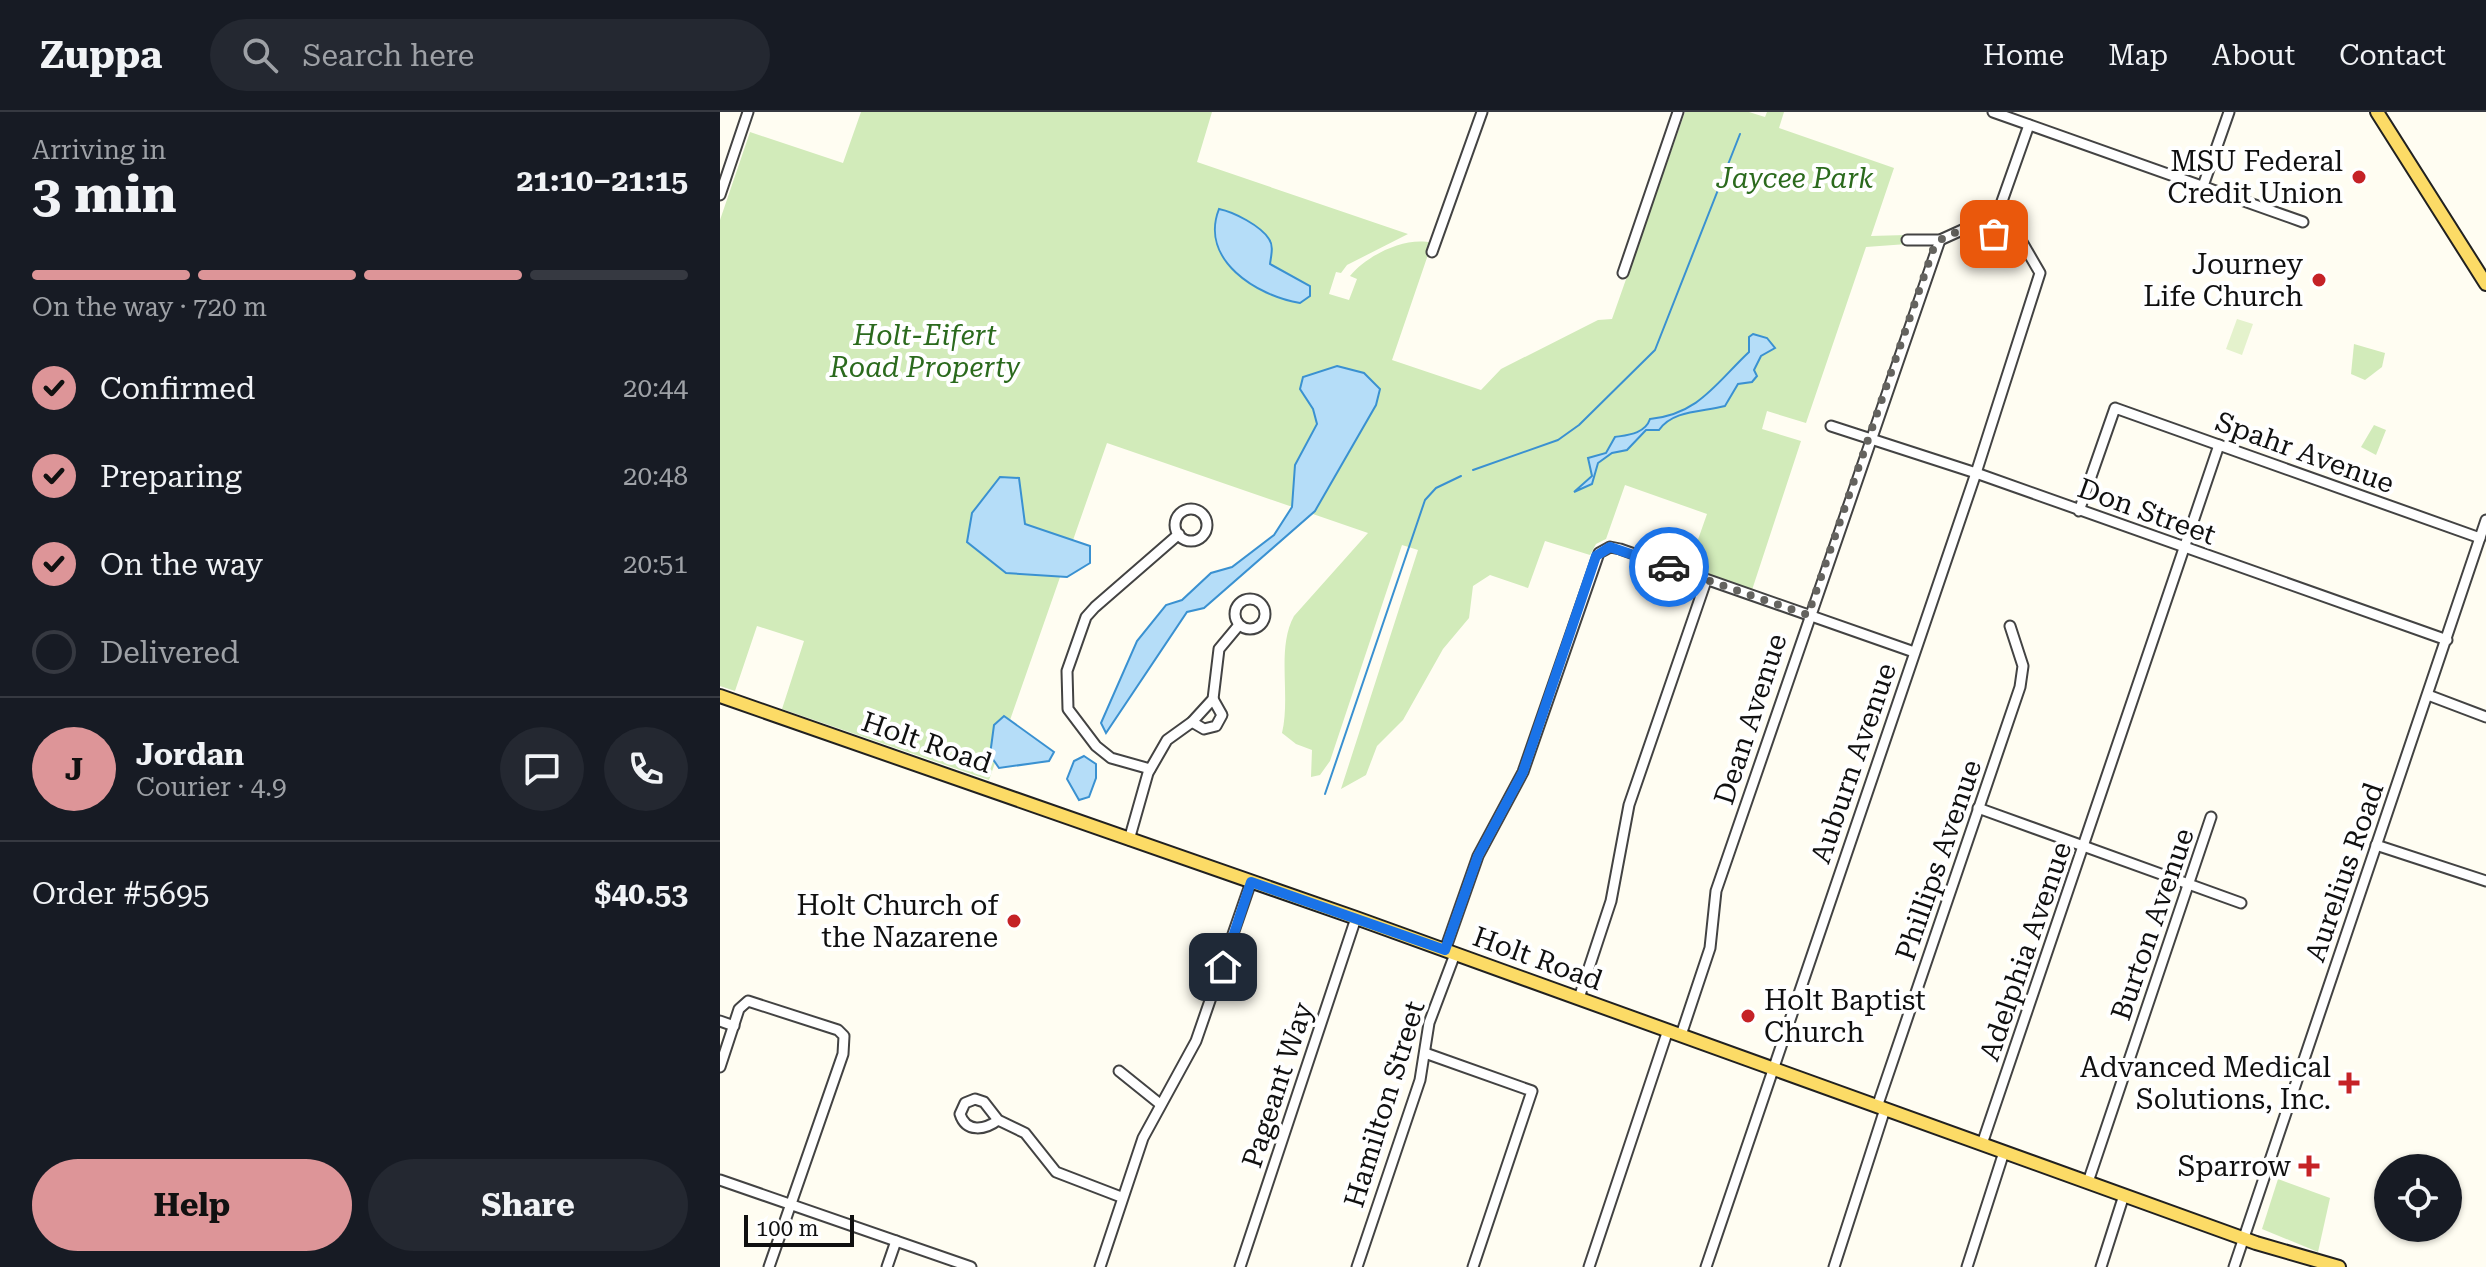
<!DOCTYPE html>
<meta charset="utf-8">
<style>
:root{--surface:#171b24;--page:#242831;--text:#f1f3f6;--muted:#9ea1a6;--line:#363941;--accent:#dd9598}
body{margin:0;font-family:"Roboto Serif",serif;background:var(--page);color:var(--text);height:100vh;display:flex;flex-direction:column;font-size:30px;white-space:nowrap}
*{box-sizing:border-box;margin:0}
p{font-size:26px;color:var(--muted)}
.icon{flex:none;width:44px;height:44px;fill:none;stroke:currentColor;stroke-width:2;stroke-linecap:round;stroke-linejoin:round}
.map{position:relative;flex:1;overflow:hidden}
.side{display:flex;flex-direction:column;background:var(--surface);width:720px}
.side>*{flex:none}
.fabs{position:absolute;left:1654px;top:1042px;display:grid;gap:16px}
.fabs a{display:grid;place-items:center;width:88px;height:88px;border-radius:50%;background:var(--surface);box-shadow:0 2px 6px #0004;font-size:40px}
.scale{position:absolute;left:24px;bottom:20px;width:110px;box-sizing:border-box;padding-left:8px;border:4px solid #101010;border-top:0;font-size:22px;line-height:28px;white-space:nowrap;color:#101010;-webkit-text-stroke:6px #fff;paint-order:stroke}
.pin{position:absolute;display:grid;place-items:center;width:68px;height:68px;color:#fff;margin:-34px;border-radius:16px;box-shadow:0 4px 12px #0006}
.courier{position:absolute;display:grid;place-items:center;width:80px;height:80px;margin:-40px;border:6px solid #1a73e8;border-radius:50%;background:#fff;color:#222;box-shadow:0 2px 10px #0007}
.headline em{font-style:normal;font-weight:700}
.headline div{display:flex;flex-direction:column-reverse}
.headline{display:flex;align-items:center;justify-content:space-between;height:136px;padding:0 32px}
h1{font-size:52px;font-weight:700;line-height:60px}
.bar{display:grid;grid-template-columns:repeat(4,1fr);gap:12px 8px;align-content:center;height:96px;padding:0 32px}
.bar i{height:10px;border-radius:6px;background:var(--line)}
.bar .on{background:var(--accent)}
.bar p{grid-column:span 4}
.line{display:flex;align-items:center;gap:20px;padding:0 32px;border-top:2px solid var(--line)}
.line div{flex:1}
.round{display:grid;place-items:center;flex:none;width:84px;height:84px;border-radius:42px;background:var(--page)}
ol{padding:0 32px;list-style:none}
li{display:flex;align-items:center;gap:24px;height:88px}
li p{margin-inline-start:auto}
li .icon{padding:8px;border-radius:50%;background:var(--accent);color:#111;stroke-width:4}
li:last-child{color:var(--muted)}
li i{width:44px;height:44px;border:4px solid var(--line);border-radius:50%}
.primary-button{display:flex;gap:16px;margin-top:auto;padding:16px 32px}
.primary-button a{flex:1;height:92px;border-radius:48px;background:var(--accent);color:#111;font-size:32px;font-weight:700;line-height:92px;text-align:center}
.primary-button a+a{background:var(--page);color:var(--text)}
header{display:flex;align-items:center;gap:48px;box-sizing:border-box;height:112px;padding:0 40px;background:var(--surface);border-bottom:2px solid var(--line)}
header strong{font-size:38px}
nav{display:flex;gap:44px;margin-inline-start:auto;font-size:28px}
.search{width:560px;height:72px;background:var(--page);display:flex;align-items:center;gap:20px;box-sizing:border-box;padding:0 28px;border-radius:44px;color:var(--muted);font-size:30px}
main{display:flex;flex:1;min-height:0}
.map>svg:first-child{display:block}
.green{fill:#d2ebba}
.pitch{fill:#e4f2cc}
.water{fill:#b5ddf8;stroke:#3a91d1;stroke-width:2}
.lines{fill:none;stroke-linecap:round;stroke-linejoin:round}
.stream{stroke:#3a91d1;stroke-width:2}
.minor-casing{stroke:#434343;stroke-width:13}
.major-casing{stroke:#212121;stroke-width:16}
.minor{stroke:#fff;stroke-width:9}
.major{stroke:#fcdb66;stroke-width:12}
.done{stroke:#64635f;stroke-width:8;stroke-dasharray:0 14.4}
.route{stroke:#1a73e8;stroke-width:10}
.poi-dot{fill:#c52226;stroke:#fff;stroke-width:3}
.labels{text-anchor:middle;stroke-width:8;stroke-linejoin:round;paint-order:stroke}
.poi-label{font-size:28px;fill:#101010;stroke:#fff;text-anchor:end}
.park-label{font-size:28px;font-style:italic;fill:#2b6a1d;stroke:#fff}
.street-label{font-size:28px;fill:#101010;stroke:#fff}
</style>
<header>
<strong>Zuppa</strong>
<div class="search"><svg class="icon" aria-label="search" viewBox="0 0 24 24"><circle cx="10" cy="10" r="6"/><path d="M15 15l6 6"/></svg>Search here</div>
<nav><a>Home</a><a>Map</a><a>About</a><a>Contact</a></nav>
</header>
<main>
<section class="side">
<div class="headline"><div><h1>3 min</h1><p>Arriving in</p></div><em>21:10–21:15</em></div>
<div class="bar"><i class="on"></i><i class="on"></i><i class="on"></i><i></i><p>On the way · 720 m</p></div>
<ol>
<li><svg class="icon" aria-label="check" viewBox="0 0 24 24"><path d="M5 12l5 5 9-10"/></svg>Confirmed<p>20:44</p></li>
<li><svg class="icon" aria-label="check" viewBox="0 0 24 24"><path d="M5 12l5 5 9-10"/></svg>Preparing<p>20:48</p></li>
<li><svg class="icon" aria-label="check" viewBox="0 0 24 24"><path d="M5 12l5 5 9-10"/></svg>On the way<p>20:51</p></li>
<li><i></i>Delivered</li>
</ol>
<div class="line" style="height:144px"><b class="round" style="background:var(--accent);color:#111">J</b><div><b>Jordan</b><p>Courier · 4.9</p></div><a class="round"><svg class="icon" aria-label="chat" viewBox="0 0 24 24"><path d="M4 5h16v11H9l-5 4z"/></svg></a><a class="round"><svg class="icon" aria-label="phone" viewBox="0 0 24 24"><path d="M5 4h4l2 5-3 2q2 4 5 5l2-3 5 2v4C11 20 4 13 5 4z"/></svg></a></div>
<div class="line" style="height:104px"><div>Order #5695</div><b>$40.53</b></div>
<div class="primary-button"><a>Help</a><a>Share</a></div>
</section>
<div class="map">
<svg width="1766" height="1155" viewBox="0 0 1766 1155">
<rect width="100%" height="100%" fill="#fffdf2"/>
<!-- green -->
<g class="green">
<path d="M141,0H492L477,50L688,122L627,153L621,161L616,160L609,182L629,188L637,167L630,164C647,143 686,124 712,131L672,248L761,278L781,257L878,208L892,207L965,0H1029L1045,5L1047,0H1064L1059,16L1174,56L1151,124L1186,123L1187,132L1146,135L1086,311L1047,299L1042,317L1081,329L1032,478L968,456L987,402L905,373L886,427L876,432L870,443L825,429L808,476L770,463L753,474L749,506L723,537L683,608L657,634L646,663L621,677L698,438L682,433L610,649L600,663L591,665L592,638L576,632L562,621C571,583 556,537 574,504L648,421L387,331L269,668L62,597L84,529L37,514L15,579L0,574V108L30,20L123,51Z"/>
<polygon points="1634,232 1665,241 1662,255 1645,268 1631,262"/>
<polygon points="1654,313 1666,318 1656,343 1641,335"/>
<polygon points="1558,1067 1610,1086 1598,1140 1542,1117"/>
</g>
<!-- pitch -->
<polygon class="pitch" points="1517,207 1533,212 1522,243 1506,237"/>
<!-- water -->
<g class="water">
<path d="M499,97C514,100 541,114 549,127C554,134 551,144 550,152L590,174V184L580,191C537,184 479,148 499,97Z"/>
<path d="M1033,222L1047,226L1055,236L1041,244L1034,258L1037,264L1032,270L1018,272L1005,294C982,300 953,298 939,318H926L907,338L892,341L878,351L872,372L854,380L872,364L868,346L886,341L895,325C907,323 925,322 930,307C979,302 996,271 1029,240V225Z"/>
<polygon points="617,254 644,261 660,277 656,293 595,399 484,496 467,500 386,621 381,611 417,529 446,493 462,488 491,461 512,455 554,423 572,395 575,353 597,312 593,297 580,277 583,265"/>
<polygon points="280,365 299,366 305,412 370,434 370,451 347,465 286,461 247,430 252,401"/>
<polygon points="284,604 334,640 329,649 279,656 270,643 274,613"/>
<polygon points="364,644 376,652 376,666 369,685 359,688 347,667 354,649"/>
</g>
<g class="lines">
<!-- stream -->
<g class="stream">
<polyline points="753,358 838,328 859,313 935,238 1020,22"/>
<polyline points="605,682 705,388 716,376 741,364"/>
</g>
<defs>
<g id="minor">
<polyline points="1273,0 1583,110"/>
<polyline points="1483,74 1509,0"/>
<polyline points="0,83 28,0"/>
<polyline points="1280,95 1301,129"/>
<polyline points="1187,128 1220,128 1262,109 1280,95 1309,13"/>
<polyline points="712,140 762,0"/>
<polyline points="903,161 958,0"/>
<polyline points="1111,314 1256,361 1727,528"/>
<circle cx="471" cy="413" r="16"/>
<polyline points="1359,399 1395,296 1760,426"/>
<circle cx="530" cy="502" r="15"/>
<polyline points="1708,583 1766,605"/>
<polyline points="472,610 484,617 496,614 502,603 493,587"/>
<polyline points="430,657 391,646 376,634 348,597 347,559 366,505 375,495 459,422"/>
<polyline points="1258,696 1521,791"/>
<polyline points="409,728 428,661 447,628 472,610 493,587 499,537 519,513"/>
<polyline points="1656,733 1766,769"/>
<polyline points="725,838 758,744 803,660 879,441 890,435 900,437 1194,540"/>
<polyline points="859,886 891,789 909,693 986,469"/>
<polyline points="0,909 14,914"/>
<polyline points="961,923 990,836 996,779 1220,128"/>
<polyline points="705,941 812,979 753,1155"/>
<polyline points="0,955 19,897 28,889 118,918 124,924 123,942 49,1155"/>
<polyline points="399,959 440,992"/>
<polyline points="1157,995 1300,575 1303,554 1290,514"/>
<path d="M278,1008C265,1018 246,1021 240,1002L245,991L255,987L264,990L278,1008L305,1021L336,1060L401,1085"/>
<polyline points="1262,1032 1499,333"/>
<polyline points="0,1068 251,1155"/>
<polyline points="1368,1070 1491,705"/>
<polyline points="167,1155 176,1129"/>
<polyline points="380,1155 423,1026 476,929 531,770"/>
<polyline points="520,1155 636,806"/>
<polyline points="637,1155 700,968 709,911 735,842"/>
<polyline points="869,1155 948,918"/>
<polyline points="986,1155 1256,361 1320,161 1302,130 1247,115"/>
<polyline points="1114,1155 1165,997"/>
<polyline points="1247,1155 1284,1040"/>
<polyline points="1381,1155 1404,1083"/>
<polyline points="1514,1155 1766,408"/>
</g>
<g id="major">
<polyline points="1657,0 1766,172"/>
<polyline points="0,584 636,806 1536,1131 1619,1155"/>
</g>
</defs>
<!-- minor casing -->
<use href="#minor" class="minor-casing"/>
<!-- major casing -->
<use href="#major" class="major-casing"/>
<!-- minor -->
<use href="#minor" class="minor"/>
<!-- major -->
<use href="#major" class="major"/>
</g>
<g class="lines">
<!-- done -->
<polyline class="done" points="949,455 1088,503 1213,138 1220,128 1247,115 1274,122"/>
<!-- route -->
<polyline class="route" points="503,855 531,770 725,838 758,744 803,660 876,444 890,435 949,455"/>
</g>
<!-- markers -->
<g class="poi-dot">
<circle cx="1639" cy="65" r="8"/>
<circle cx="1599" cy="168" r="8"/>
<circle cx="294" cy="809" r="8"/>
<circle cx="1028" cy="904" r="8"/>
<path d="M1625 959h8v8h8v8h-8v8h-8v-8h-8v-8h8z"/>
<path d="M1585 1042h8v8h8v8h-8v8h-8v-8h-8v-8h8z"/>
</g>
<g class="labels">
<!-- poi labels -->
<g class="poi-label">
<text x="1623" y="59">MSU Federal<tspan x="1623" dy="32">Credit Union</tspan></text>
<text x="1583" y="162">Journey<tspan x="1583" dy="32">Life Church</tspan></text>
<text x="278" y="803">Holt Church of<tspan x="278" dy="32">the Nazarene</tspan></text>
<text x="1044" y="898" text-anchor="start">Holt Baptist<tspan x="1044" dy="32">Church</tspan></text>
<text x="1611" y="965">Advanced Medical<tspan x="1611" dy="32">Solutions, Inc.</tspan></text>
<text x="1571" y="1064">Sparrow</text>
</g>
<!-- park labels -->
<g class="park-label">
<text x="1075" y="76">Jaycee Park</text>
<text x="205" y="233">Holt-Eifert<tspan x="205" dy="32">Road Property</tspan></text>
</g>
<!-- street labels -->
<g class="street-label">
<text transform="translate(1585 340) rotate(20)" y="10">Spahr Avenue</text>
<text transform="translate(1427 399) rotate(20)" y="10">Don Street</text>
<text transform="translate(1030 607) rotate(-72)" y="10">Dean Avenue</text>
<text transform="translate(207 630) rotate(19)" y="10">Holt Road</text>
<text transform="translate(1133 651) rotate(-71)" y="10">Auburn Avenue</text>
<text transform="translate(1218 748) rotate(-71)" y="10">Phillips Avenue</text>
<text transform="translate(1624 760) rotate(-71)" y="10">Aurelius Road</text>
<text transform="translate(1432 812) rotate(-71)" y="10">Burton Avenue</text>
<text transform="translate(1305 839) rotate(-71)" y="10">Adelphia Avenue</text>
<text transform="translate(818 846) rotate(20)" y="10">Holt Road</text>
<text transform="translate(557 973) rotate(-72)" y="10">Pageant Way</text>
<text transform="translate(664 992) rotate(-73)" y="10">Hamilton Street</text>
</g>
</g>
</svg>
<div class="fabs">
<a><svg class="icon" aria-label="locate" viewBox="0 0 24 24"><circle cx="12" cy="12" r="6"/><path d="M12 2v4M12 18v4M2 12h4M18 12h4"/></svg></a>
</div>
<div class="scale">100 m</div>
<div class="pin" style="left:1274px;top:122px;background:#ea580c"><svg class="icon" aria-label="bag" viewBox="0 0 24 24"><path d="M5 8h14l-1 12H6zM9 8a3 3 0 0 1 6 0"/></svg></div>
<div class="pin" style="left:503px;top:855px;background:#1f2937"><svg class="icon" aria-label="home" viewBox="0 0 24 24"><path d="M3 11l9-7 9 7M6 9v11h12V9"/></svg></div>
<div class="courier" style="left:949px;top:455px"><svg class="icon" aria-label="car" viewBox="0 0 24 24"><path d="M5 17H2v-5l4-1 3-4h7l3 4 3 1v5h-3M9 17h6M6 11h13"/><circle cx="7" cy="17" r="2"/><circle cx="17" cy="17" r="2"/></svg></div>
</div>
</main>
